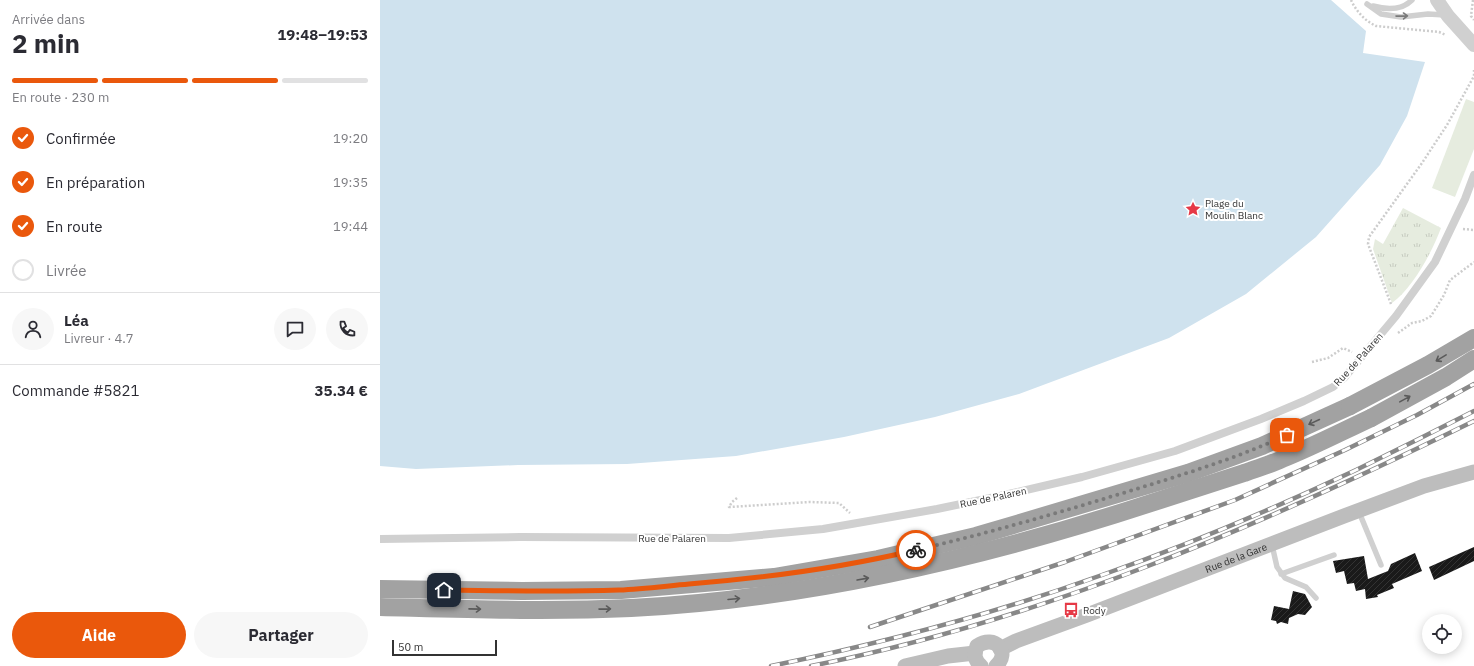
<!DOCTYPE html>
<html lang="fr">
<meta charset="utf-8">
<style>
:root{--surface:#fff;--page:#f7f7f7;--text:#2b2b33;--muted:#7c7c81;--line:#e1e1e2;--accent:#ea580c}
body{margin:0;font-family:"IBM Plex Sans",sans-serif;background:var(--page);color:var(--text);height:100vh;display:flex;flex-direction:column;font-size:15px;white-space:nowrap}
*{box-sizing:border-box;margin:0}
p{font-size:13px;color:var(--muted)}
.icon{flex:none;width:22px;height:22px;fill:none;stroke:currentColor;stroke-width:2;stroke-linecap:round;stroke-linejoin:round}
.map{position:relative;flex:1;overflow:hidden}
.sheet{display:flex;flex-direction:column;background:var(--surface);width:380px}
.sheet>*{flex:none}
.fabs{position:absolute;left:1042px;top:614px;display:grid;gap:8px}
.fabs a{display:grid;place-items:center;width:40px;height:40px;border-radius:50%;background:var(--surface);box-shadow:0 2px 10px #0003;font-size:20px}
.scale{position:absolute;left:12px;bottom:10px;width:105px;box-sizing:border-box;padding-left:4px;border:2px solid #333;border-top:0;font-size:11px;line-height:14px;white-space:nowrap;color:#333;-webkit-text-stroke:3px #fff;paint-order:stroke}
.pin{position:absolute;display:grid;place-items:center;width:34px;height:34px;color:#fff;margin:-17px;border-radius:8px;box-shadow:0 2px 6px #0006}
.courier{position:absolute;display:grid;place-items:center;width:40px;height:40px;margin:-20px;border:3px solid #ea580c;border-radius:50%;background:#fff;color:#222;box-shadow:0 1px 5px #0007}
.summary em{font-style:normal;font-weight:700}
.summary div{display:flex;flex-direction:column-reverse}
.summary{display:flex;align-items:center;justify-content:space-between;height:68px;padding:0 12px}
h1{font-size:26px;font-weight:700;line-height:30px}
.bar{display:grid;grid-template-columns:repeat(4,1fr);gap:6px 4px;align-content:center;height:48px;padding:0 12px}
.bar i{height:5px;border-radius:3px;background:var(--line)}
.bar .on{background:var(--accent)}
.bar p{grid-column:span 4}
.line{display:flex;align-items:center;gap:10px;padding:0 12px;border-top:1px solid var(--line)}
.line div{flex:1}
.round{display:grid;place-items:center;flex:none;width:42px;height:42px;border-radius:21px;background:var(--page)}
ol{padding:0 12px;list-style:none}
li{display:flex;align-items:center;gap:12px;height:44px}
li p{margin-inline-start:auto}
li .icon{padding:4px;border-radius:50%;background:var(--accent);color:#fff;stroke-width:4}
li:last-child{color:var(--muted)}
li i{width:22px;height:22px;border:2px solid var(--line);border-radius:50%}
.action{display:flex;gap:8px;margin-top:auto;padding:8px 12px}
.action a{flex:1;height:46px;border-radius:24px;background:var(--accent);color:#fff;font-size:16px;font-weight:700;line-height:46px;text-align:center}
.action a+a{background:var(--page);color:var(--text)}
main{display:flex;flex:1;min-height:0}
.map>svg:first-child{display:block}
.grass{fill:url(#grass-tufts)}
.park{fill:#e6ecdf}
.water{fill:#cfe2ee}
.building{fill:url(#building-hatch)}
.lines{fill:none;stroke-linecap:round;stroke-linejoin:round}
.path{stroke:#cdcdcd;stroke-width:2.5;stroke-dasharray:2 2;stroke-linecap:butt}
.service{stroke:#d0d0d0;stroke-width:5.5}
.pedestrian{stroke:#d0d0d0;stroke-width:8}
.tertiary{stroke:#d0d0d0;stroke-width:14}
.secondary{stroke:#bdbdbd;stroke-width:15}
.trunk{stroke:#a2a2a2;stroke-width:18}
.rail-casing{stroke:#888;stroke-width:4.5}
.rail{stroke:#fff;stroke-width:3;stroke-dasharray:9;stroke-linecap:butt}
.trunk-bridge{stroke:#a2a2a2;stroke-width:18}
.oneway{stroke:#7a7a7a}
.oneway2{stroke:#5a5a5a}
.done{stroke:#7a7a7a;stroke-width:4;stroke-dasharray:0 7.2}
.route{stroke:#ea580c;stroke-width:5}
.labels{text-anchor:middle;stroke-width:4;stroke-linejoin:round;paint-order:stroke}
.poi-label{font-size:10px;fill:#333;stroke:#fff;text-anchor:start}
.street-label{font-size:10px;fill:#333;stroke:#fff}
</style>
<main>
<section class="sheet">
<div class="summary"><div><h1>2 min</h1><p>Arrivée dans</p></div><em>19:48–19:53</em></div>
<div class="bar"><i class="on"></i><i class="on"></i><i class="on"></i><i></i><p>En route · 230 m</p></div>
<ol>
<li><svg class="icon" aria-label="check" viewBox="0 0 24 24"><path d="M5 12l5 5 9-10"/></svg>Confirmée<p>19:20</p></li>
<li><svg class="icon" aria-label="check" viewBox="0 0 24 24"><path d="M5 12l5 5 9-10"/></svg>En préparation<p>19:35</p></li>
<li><svg class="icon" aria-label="check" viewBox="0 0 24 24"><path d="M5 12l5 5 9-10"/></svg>En route<p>19:44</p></li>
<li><i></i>Livrée</li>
</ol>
<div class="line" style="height:72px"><a class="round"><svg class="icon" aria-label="person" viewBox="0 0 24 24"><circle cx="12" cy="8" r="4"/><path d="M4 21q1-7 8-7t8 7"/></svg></a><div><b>Léa</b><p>Livreur · 4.7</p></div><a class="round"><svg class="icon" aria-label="chat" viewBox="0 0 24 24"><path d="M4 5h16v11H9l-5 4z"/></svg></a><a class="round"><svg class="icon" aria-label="phone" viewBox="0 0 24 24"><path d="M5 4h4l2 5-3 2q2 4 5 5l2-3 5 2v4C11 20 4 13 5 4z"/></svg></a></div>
<div class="line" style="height:52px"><div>Commande #5821</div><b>35.34 €</b></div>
<div class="action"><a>Aide</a><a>Partager</a></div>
</section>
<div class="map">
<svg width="1094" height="666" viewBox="0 0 1094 666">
<defs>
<pattern id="grass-tufts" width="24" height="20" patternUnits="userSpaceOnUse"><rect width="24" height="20" fill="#e6ecdf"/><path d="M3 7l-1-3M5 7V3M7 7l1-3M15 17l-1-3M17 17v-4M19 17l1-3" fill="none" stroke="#c6cbc0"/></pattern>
<pattern id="building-hatch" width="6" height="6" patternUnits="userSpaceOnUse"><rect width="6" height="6" fill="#1a1a1a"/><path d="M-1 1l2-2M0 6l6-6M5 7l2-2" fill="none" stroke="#333"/></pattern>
</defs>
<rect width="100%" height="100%" fill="#fff"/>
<!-- grass -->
<path class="grass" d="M1023,208L1061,228C1052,252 1033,288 1012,303L993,249L995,239L1003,244Z"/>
<!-- park -->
<polygon class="park" points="1086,99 1094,102 1094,149 1075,197 1052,188"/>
<!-- water -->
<polygon class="water" points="0,0 951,0 986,31 983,53 1045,62 1027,116 1000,165 936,237 866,294 789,338 639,394 555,417 464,437 356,456 247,464 138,465 36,469 0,466"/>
<!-- building -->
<g class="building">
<polygon points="1094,547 1094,561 1054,580 1049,567"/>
<polygon points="1035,553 1042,571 1012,584 1014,588 997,595 998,597 986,599 985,589 976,591 974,583 967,584 964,571 956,573 953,561 984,556 988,579 1008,571 1011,564"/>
<polygon points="913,591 925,594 932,607 925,615 918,614 909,618 908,624 901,622 897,624 896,621 891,620 894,606 909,609"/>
</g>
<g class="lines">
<!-- path -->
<g class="path">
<path d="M971,0C976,11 985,21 996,26L1059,32L1066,35"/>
<polyline points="1093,0 1091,16 1094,20"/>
<polyline points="1083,229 1094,230"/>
<polyline points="1011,304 988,244 989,237 1042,163 1067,125 1094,76 1094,70"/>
<polyline points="1018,333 1032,323 1042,321 1051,316 1064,295 1070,280 1094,262"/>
<polyline points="932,362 948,358 963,348 972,352"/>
<polyline points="357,498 352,502 349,507 430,502 459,503 470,513"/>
</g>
<!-- service -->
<g class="service">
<polyline points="987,4 1001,14 1021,17 1048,14 1065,15"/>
<path d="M993,6C1007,10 1021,11 1032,0"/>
<polyline points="979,512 1001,565"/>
<polyline points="892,545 897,567 905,578 926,587 936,598"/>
<polyline points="901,574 954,555"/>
</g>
<!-- pedestrian -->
<polyline class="pedestrian" points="0,539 140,537 349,538 443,529 557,509 620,496 702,477 795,451 881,419 924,401 953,387 964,378 1016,316 1055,262 1085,199 1094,175"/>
<!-- tertiary -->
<polyline class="tertiary" points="1057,0 1068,16 1094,45"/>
<!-- secondary -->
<g class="secondary">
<path id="s1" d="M620,649L636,641L707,615L964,516L1044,486L1094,472"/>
<polyline points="525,666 568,656 595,653"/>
<path d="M601,666C594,660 594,654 597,646C615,634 631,652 616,666"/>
</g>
<!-- trunk -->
<g class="trunk">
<polyline points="0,589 142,591 241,590 394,577 498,559 596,536 808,473 882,446 970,406"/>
<path d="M0,607C84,609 167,612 251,608C428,599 603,558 771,503C802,493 833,483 864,473C877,468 890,465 902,459C932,447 961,432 991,418"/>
</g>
<defs>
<g id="rail">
<polyline points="490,627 685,562 855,500 965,450 1037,415 1094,384"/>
<path d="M391,666C503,643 614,614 722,575C808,545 893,509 976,470C1015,451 1055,431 1094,411"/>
<path d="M431,666C663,620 882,525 1094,421"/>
</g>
</defs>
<!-- rail casing -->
<use href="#rail" class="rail-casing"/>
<!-- rail -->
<use href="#rail" class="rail"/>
<!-- trunk-bridge -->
<g class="trunk-bridge">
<polyline points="970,406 1048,365 1094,338"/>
<polyline points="991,418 1066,377 1094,359"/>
</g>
</g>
<!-- one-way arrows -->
<defs><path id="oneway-shaft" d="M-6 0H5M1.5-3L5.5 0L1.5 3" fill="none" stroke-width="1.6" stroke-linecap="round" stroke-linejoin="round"/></defs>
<use class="oneway" href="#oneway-shaft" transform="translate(1022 16) rotate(-1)"/>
<g class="oneway2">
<use href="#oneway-shaft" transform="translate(1061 358) rotate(149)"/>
<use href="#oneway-shaft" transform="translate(1025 399) rotate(-29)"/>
<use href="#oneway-shaft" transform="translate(934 422) rotate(155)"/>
<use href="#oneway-shaft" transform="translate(483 579) rotate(-10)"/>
<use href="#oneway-shaft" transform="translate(354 599) rotate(-5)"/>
<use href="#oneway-shaft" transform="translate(95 609) rotate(1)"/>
<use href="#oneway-shaft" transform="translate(225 609) rotate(-1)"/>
</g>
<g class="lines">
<!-- done -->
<path class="done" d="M536,550C609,533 681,512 753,490C805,474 857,458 907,435"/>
<!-- route -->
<path class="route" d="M64,590C122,591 181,592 239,590C263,589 286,586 309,584C385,578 461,568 536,550"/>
</g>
<!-- icons -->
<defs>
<symbol id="sight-bare" viewBox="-9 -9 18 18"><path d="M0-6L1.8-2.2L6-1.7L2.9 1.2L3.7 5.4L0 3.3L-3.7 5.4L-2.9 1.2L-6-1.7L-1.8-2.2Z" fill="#e63946" stroke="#fff" stroke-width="2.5" paint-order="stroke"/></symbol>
<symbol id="bus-bare" viewBox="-9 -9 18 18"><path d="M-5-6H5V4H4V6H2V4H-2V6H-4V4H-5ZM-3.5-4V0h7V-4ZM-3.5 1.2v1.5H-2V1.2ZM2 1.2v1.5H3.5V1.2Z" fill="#e63946" stroke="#fff" stroke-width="2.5" paint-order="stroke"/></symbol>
</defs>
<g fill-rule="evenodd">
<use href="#sight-bare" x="802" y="198" width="22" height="22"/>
<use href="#bus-bare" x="680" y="599" width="22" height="22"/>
</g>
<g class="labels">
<!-- poi labels -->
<g class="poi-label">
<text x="825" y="207">Plage du<tspan x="825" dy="12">Moulin Blanc</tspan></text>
<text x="703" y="614">Rody</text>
</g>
<!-- street labels -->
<g class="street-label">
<text transform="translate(978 359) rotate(-48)" y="4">Rue de Palaren</text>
<text transform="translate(613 497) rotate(-12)" y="4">Rue de Palaren</text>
<text x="292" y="542">Rue de Palaren</text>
<text dy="4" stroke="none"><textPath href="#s1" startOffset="253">Rue de la Gare</textPath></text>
</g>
</g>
</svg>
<div class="fabs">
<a><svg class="icon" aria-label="locate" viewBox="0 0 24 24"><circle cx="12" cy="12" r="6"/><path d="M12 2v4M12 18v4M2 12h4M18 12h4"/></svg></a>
</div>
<div class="scale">50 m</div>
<div class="pin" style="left:907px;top:435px;background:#ea580c"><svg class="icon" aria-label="bag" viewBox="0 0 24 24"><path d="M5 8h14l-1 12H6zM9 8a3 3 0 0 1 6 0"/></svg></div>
<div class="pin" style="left:64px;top:590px;background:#1f2937"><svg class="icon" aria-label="home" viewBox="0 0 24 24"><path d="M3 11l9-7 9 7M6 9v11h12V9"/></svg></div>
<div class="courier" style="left:536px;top:550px"><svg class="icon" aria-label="bike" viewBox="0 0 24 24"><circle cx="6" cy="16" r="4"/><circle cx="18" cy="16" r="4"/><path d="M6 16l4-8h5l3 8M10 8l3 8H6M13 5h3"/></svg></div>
</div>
</main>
